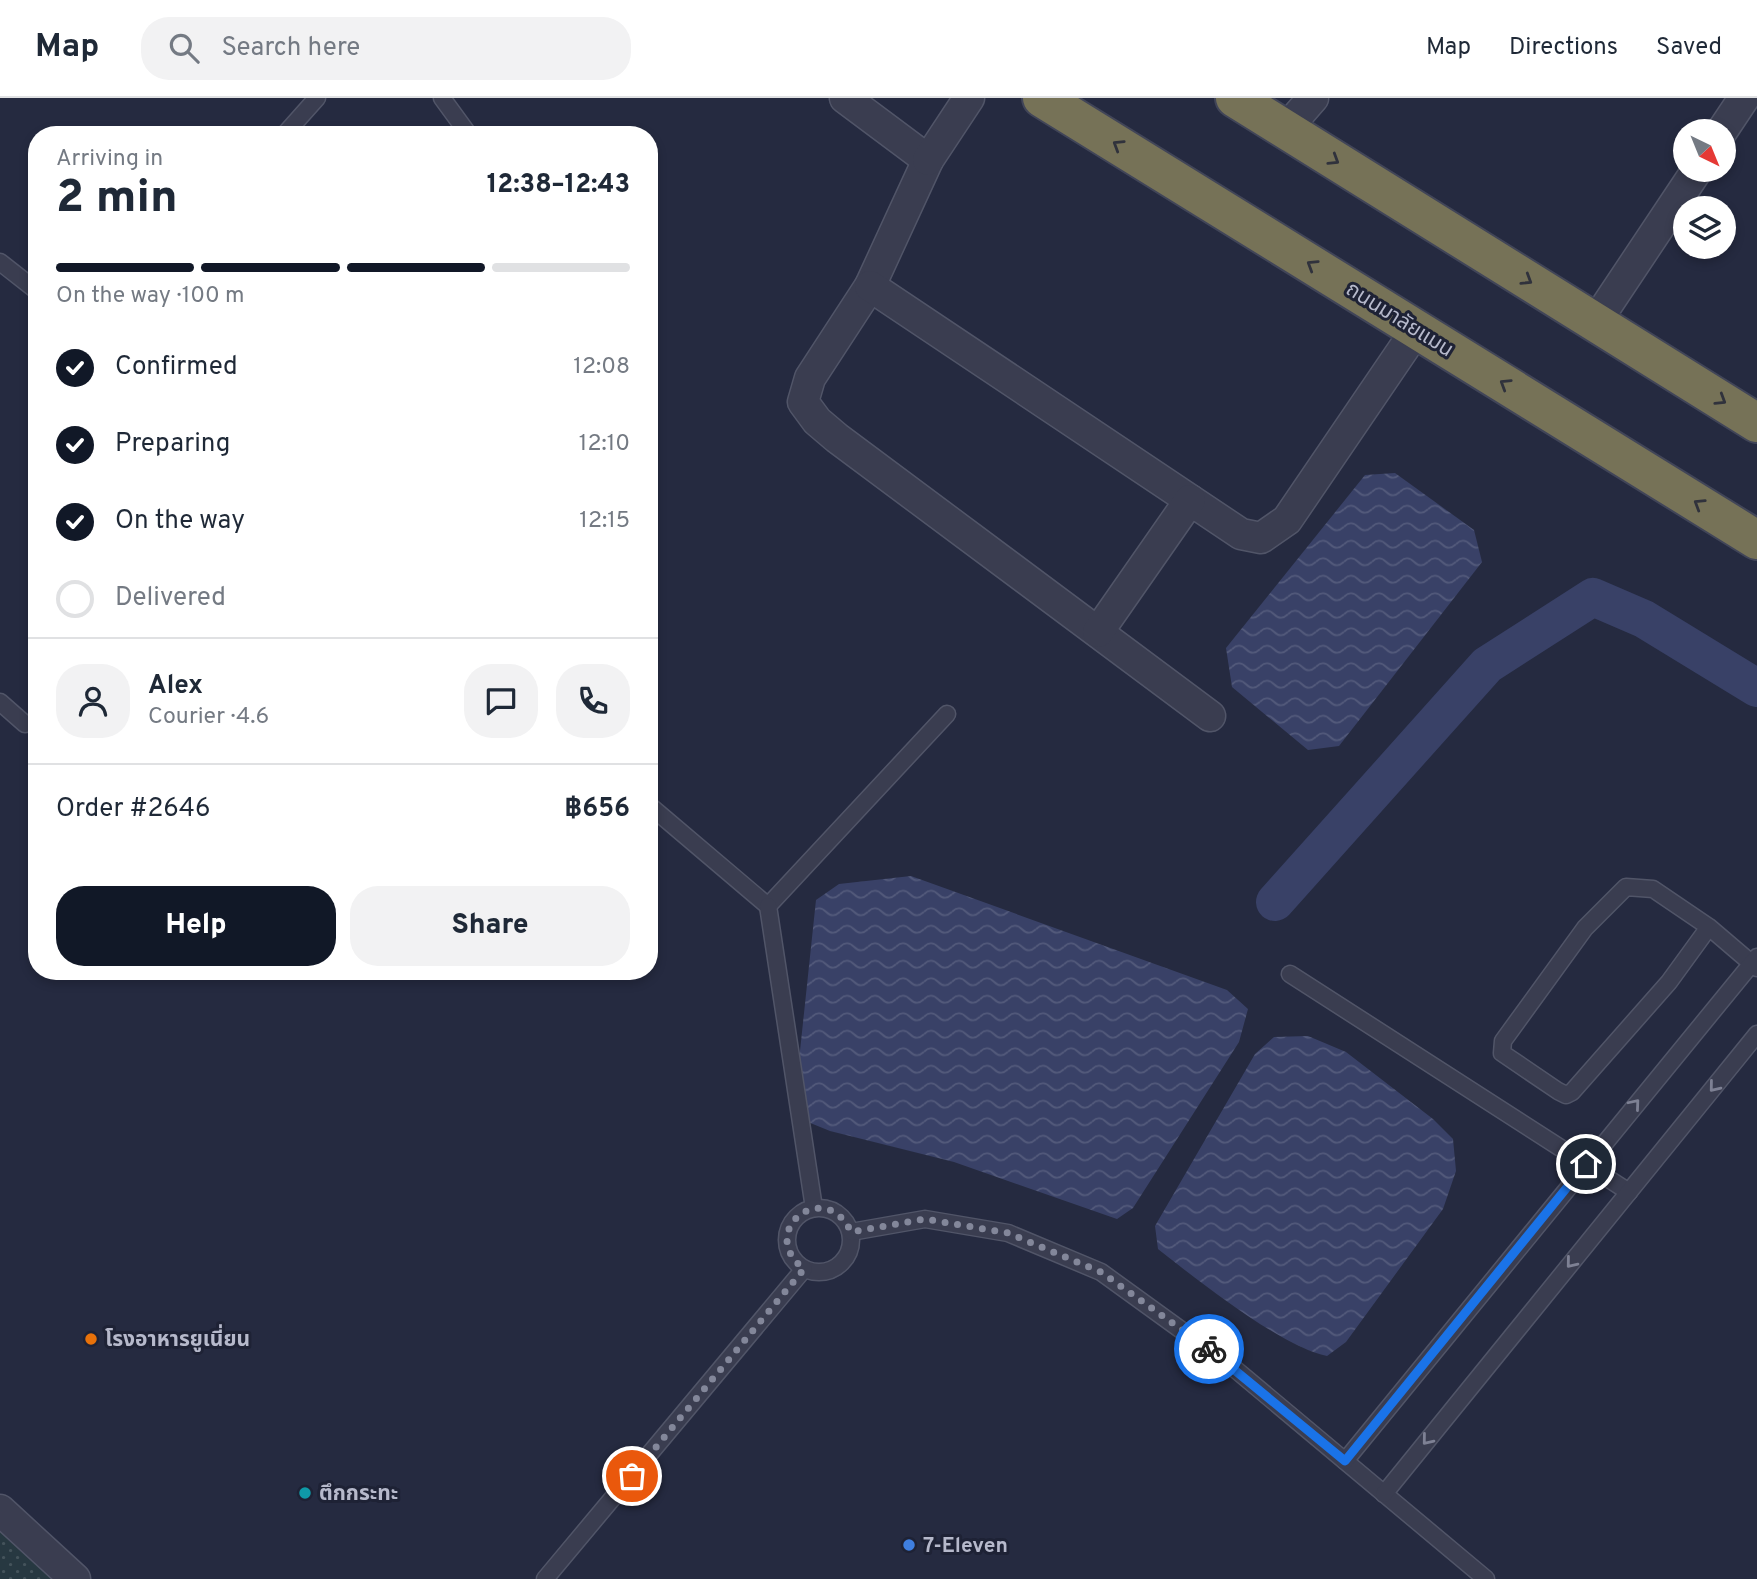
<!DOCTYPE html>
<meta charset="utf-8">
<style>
:root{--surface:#fff;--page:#f2f2f3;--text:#1f2937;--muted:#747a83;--line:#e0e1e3;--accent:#111827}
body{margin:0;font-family:Overpass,"Noto Sans Thai",sans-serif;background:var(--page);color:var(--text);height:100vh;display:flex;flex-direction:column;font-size:26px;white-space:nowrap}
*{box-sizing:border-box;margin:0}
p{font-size:23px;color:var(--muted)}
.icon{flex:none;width:38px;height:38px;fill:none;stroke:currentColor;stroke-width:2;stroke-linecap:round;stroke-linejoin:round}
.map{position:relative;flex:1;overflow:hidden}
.side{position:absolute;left:28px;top:28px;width:630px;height:854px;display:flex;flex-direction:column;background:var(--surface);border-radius:28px;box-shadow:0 4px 10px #0003}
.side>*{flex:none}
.needle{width:46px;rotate:137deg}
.controls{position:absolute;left:1673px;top:21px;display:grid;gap:14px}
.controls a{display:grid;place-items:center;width:63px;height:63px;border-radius:50%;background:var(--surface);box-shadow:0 4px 10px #0003;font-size:35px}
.pin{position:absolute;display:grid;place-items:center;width:60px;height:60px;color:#fff;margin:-30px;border:4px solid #fff;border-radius:50%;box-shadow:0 2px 7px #0007}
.courier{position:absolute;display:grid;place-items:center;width:70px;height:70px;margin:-35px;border:5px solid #1a73e8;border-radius:50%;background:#fff;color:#222;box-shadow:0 2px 9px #0007}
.head em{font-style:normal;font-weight:800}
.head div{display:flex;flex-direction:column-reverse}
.head{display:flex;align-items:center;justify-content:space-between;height:119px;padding:0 28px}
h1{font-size:46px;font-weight:800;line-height:52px}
.bar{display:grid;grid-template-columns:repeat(4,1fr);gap:10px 7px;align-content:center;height:84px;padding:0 28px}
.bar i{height:9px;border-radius:5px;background:var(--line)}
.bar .current{background:var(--accent)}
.bar p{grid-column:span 4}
.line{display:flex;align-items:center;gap:18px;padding:0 28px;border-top:2px solid var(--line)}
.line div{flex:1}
.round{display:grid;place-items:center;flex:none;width:74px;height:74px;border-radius:28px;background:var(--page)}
ol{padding:0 28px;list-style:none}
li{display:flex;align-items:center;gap:21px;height:77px}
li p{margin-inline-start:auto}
li .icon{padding:7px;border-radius:50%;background:var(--accent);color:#fff;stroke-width:4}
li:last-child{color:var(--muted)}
li i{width:38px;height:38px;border:4px solid var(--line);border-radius:50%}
.primary-button{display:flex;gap:14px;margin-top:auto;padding:14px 28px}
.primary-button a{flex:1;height:80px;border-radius:28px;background:var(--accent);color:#fff;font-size:28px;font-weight:800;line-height:80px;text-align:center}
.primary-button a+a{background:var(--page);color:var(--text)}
header{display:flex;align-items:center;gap:42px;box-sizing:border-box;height:98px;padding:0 35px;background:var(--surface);border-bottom:2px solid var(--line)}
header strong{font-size:33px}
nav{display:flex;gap:38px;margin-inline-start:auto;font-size:24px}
.search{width:490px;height:63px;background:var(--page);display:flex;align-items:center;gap:18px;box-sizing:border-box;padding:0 24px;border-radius:28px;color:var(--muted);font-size:26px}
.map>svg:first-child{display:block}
.grass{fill:url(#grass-dots)}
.water{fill:url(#water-waves)}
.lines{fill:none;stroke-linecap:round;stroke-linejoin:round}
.canal{stroke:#394167;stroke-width:38}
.lane-casing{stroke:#515568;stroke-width:19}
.street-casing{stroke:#515568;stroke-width:33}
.highway-casing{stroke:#414558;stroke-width:42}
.lane{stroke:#3a3d50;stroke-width:16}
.street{stroke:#3a3d50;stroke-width:30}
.highway{stroke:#767257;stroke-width:38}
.oneway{stroke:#30323c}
.oneway2{stroke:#7e8194}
.done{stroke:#83879a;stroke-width:7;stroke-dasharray:0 12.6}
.route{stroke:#1a73e8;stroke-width:9}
.food-dot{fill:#e8710a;stroke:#1e2235;stroke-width:2.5}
.culture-dot{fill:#0f9aa8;stroke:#1e2235;stroke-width:2.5}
.shop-dot{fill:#3f7fe0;stroke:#1e2235;stroke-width:2.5}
.labels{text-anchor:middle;stroke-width:6;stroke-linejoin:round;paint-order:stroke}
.street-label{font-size:21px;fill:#b6b9cb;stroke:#1e2235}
.poi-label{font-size:21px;font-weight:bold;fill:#b6b9cb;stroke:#1e2235;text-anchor:start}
</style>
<header>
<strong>Map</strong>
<div class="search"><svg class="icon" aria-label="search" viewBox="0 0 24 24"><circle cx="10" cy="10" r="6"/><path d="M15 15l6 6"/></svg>Search here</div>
<nav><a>Map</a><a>Directions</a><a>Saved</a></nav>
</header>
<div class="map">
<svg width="1757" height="1481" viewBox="0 0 1757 1481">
<defs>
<pattern id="grass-dots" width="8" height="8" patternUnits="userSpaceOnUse" patternTransform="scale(1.75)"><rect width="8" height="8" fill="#273841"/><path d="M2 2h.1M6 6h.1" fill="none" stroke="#44535b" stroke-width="1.8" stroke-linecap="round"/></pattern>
<pattern id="water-waves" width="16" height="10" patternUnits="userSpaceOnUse" patternTransform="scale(1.75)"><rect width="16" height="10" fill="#394167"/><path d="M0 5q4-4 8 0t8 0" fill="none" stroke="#535a7b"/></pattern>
</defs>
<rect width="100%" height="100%" fill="#252a40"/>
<!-- grass -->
<polygon class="grass" points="0,1415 66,1481 0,1481"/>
<!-- water -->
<g class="water">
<polygon points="1395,375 1474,432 1482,464 1339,648 1308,652 1232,589 1226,550 1365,377"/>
<polygon points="911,778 1227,892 1248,911 1239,944 1133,1110 1117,1121 954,1064 830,1033 803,1022 795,1000 816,802 839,786"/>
<path d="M1308,938L1346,954L1433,1021L1453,1041L1456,1073L1443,1111L1346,1244L1327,1258C1283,1250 1196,1181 1158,1151L1155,1128L1255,956L1274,939Z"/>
</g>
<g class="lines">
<!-- canal -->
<polyline class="canal" points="1275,804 1487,567 1593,499 1644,521 1757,590"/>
<defs>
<g id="lane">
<polyline points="442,0 469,37"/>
<polyline points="284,37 317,0"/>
<polyline points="0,164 37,193"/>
<polyline points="0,604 25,626"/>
<polyline points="649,707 768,808 947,616"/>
<polyline points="768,808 814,1110"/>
<polyline points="1709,829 1669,884 1572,994 1566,997 1558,993 1502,955 1503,943 1585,830 1626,789 1653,791 1709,829 1757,870"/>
<polyline points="1290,876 1629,1094"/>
<circle cx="819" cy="1142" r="32"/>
<polyline points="851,1134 925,1121 1008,1135 1101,1174 1235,1271 1486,1481"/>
<polyline points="1345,1363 1757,859"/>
<polyline points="1384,1396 1757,936"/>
<polyline points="545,1481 804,1171"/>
</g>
<g id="street">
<polyline points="845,0 928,62 870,188 810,280 803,304 817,323 837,340 1210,618"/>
<polyline points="1286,31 1313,0"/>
<polyline points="1722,33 1744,0"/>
<polyline points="928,62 969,0"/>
<polyline points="870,188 1241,436 1261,440 1287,422 1417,231"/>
<polyline points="1595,225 1697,72"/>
<polyline points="1098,534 1190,402"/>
<polyline points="0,1412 75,1481"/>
</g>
<g id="highway">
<polyline points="1042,0 1757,442"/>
<polyline points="1235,0 1757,325"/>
</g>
</defs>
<!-- lane casing -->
<use href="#lane" class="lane-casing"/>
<!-- street casing -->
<use href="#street" class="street-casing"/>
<!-- highway casing -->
<use href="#highway" class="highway-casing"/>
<!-- lane -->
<use href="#lane" class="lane"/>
<!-- street -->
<use href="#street" class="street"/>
<!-- highway -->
<use href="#highway" class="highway"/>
</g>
<!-- one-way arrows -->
<defs><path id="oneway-chevron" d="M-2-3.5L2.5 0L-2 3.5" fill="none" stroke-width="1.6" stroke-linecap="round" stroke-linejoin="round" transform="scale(1.75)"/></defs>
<g class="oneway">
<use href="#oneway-chevron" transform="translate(1118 47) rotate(-148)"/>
<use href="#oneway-chevron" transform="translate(1334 62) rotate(32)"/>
<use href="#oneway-chevron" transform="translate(1312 167) rotate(-148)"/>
<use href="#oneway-chevron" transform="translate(1527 182) rotate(32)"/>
<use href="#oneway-chevron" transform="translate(1505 286) rotate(-148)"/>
<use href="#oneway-chevron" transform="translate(1721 302) rotate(32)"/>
<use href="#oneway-chevron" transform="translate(1699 406) rotate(-148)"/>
</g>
<g class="oneway2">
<use href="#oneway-chevron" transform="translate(1714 989) rotate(129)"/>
<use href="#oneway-chevron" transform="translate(1635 1006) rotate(-50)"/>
<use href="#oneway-chevron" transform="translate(1571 1165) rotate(129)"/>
<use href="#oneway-chevron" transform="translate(1427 1342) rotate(129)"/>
</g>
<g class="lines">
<!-- done -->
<path class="done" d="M632,1378L804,1171C755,1133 825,1078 851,1134L925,1121L1008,1135L1101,1174L1209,1251"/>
<!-- route -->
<polyline class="route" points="1209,1251 1345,1363 1586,1066"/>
</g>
<!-- markers -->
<circle class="food-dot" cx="91" cy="1241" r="7"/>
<circle class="culture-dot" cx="305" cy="1395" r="7"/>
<circle class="shop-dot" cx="909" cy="1447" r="7"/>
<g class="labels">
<!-- street labels -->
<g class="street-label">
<text transform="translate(1400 221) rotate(32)" y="7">ถนนมาลัยแมน</text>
</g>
<!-- poi labels -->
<g class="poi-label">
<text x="105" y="1248">โรงอาหารยูเนี่ยน</text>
<text x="319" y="1402">ตึกกระทะ</text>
<text x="923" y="1454">7-Eleven</text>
</g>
</g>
</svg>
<div class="controls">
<a><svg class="needle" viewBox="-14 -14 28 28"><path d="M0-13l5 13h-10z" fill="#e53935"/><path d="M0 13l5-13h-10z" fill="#747a83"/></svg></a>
<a><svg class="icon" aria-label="layers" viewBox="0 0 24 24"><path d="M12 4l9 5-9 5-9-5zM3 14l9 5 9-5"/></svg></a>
</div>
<div class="pin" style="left:632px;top:1378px;background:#ea580c"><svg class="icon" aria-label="bag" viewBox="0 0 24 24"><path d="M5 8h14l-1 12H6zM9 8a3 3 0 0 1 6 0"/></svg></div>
<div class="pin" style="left:1586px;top:1066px;background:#1f2937"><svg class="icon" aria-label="home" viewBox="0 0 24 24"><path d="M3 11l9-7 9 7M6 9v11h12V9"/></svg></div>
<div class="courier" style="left:1209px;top:1251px"><svg class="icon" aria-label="bike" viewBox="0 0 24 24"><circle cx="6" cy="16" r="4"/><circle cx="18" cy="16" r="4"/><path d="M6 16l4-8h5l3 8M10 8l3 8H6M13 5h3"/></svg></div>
<section class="side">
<div class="head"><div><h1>2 min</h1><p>Arriving in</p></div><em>12:38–12:43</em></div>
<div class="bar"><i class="current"></i><i class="current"></i><i class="current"></i><i></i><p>On the way · 100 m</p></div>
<ol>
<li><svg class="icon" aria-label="check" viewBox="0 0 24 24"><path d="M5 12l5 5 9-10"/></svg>Confirmed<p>12:08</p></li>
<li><svg class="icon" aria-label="check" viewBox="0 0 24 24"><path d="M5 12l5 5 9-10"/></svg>Preparing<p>12:10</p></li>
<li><svg class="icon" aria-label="check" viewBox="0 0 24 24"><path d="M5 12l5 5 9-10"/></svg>On the way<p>12:15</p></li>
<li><i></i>Delivered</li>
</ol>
<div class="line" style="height:126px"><a class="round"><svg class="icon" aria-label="person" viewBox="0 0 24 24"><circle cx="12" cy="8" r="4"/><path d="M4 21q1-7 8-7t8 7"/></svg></a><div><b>Alex</b><p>Courier · 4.6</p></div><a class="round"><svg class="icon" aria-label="chat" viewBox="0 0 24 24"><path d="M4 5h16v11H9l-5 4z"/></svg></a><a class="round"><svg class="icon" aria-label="phone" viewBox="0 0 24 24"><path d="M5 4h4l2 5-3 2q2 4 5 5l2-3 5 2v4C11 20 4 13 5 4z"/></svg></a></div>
<div class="line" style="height:91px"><div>Order #2646</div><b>฿656</b></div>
<div class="primary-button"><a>Help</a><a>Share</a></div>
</section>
</div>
